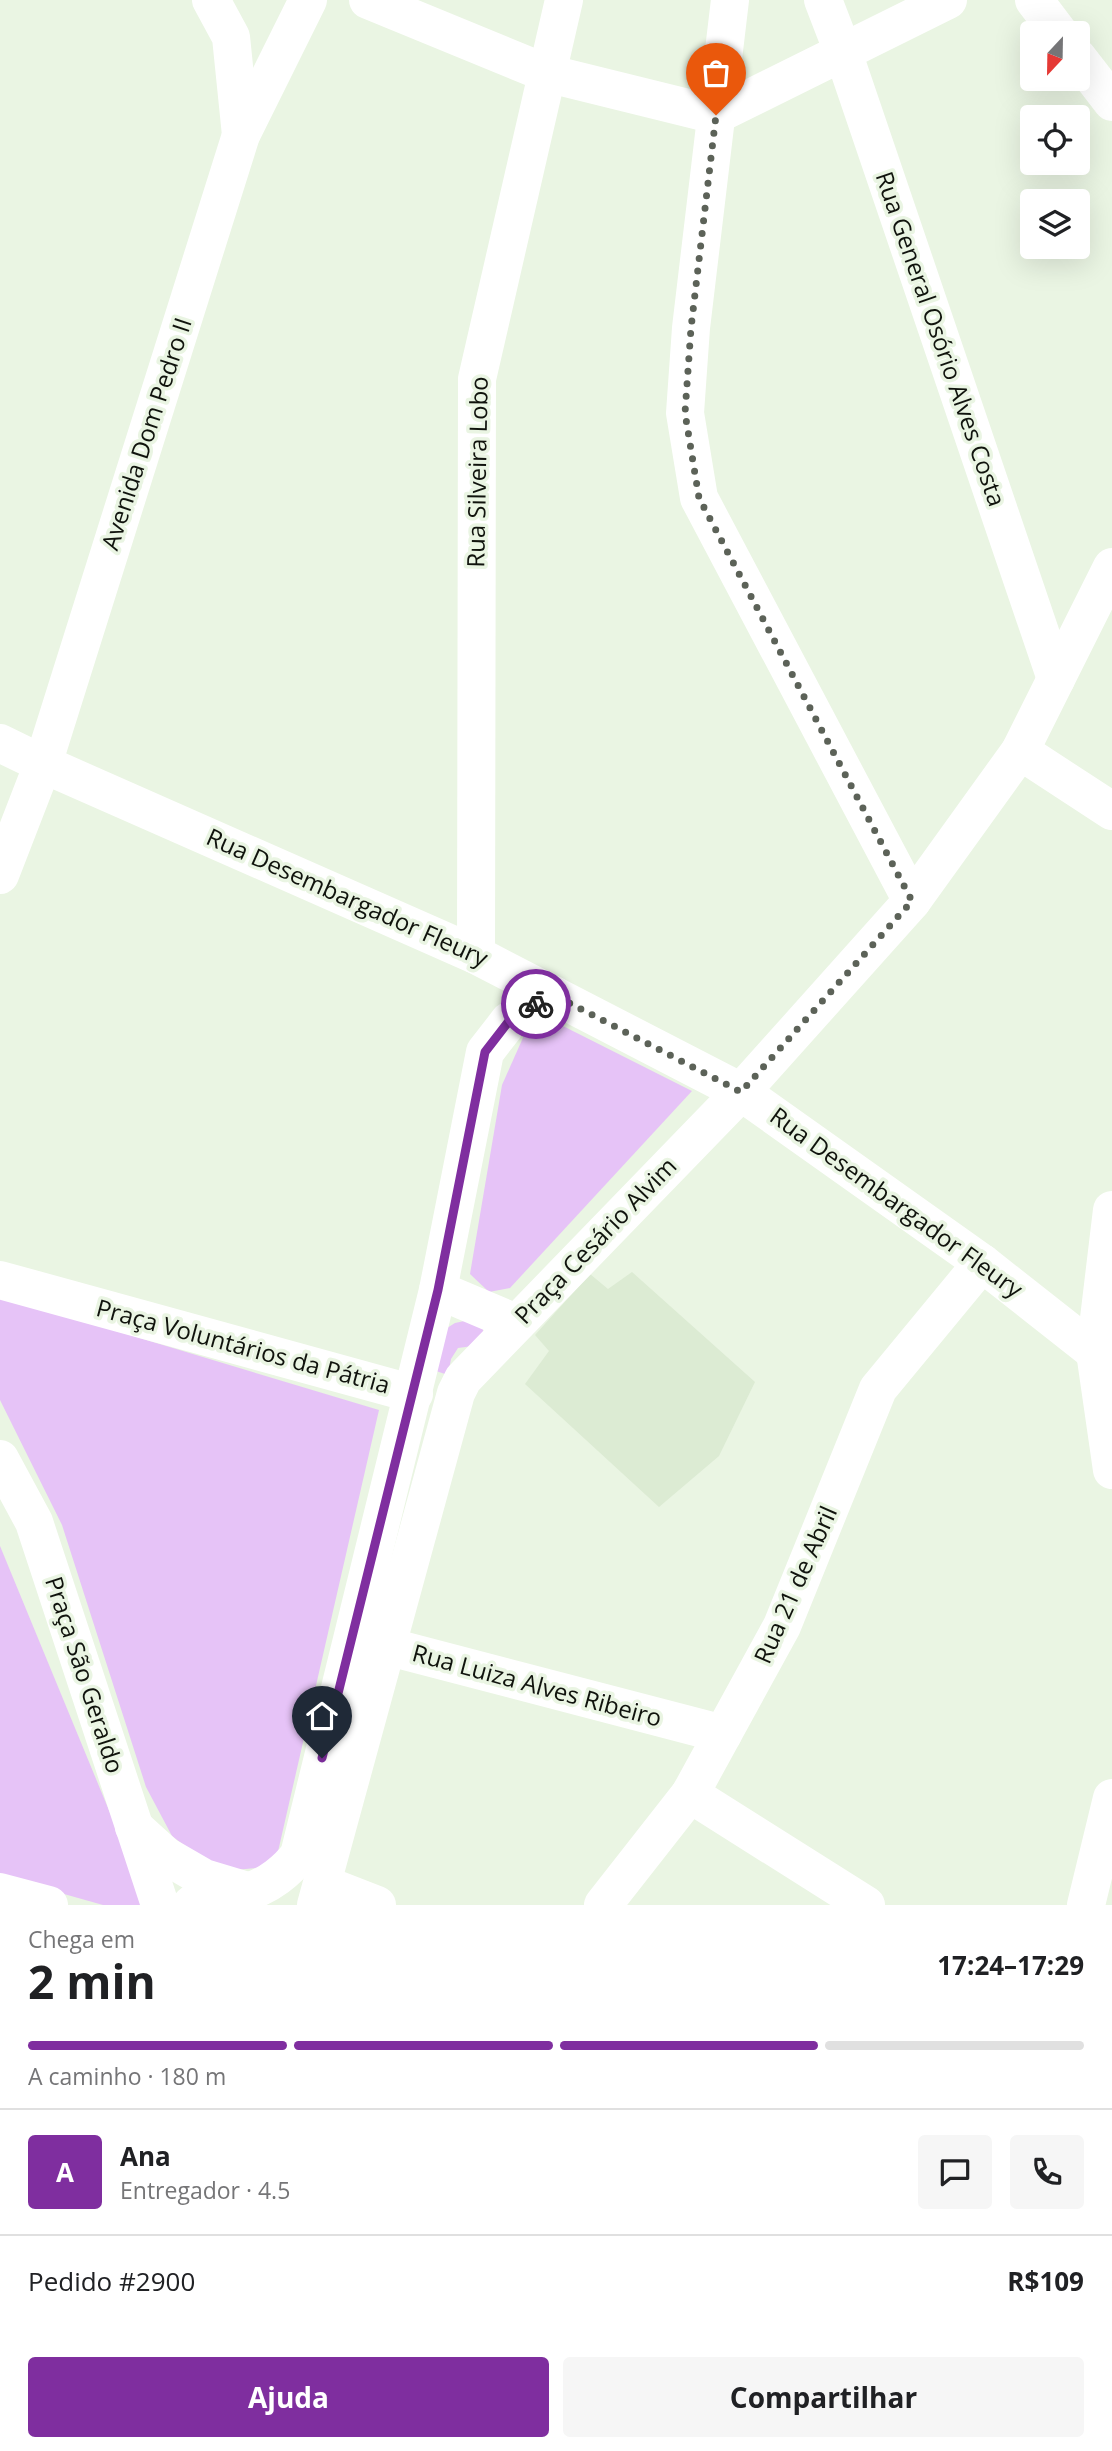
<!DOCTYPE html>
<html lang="pt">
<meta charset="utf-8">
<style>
:root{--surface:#fff;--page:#f6f6f6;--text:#202124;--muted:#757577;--line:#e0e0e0;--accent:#7f2e9f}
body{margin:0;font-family:"Open Sans",sans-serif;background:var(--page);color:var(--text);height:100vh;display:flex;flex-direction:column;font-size:26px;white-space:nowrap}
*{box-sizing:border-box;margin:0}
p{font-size:23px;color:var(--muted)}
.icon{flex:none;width:38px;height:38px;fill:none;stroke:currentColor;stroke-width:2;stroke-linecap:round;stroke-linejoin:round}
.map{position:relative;height:1905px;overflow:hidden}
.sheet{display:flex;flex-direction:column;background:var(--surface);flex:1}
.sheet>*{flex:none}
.needle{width:46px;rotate:202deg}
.tools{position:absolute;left:1020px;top:21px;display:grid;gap:14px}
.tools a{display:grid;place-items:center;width:70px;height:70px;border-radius:7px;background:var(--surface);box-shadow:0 7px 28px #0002;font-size:35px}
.pin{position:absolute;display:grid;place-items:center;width:60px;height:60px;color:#fff;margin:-72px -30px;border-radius:50% 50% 50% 0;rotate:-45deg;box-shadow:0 0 7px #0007}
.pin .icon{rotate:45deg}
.courier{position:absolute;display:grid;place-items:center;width:70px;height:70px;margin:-35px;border:5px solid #7f2e9f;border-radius:50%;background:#fff;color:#222;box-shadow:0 2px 9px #0007}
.summary em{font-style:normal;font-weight:700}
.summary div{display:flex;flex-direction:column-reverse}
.summary{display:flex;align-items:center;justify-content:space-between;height:119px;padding:0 28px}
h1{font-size:46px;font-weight:700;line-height:52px}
.bar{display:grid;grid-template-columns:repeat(4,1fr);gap:10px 7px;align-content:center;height:84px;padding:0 28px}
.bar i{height:9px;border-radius:5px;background:var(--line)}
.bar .selected{background:var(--accent)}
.bar p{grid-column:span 4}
.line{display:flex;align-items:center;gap:18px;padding:0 28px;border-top:2px solid var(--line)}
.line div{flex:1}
.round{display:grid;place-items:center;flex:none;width:74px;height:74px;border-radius:7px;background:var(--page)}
.cta{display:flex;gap:14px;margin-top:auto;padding:14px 28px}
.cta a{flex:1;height:80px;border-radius:7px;background:var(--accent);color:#fff;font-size:28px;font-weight:700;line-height:80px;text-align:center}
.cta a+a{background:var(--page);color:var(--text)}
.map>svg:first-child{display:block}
.built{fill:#dcebd3}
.green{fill:#e6c3f7}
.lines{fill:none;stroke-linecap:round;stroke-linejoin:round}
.minor{stroke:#fff;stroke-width:38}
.major{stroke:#fff;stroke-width:38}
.done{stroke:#5c6258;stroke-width:7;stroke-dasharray:0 12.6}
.route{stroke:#7f2e9f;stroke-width:9}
.labels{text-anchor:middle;stroke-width:7;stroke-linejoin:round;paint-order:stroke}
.street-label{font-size:24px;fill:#10130d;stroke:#eaf5e3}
</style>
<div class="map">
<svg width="1112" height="1905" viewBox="0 0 1112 1905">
<rect width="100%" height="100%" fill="#eaf5e3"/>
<!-- built -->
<polygon class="built" points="632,1272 755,1382 719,1456 659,1507 525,1384 549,1351 535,1335 590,1274 608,1289"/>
<!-- green -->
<g class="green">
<polygon points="557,1023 692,1091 510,1288 489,1292 470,1274 502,1085 526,1031"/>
<polygon points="0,1296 379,1410 277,1856 265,1867 235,1870 202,1859 172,1836 146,1787 62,1525 0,1400"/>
<polygon points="469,1320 483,1327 483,1335 473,1346 458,1348 451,1359 448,1375 430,1369 439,1333 455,1323"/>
<polygon points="0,1546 148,1905 103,1905 0,1876"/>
</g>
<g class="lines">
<!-- minor -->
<g class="minor">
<polyline points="368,0 546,73 716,115 948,0"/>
<polyline points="730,0 691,328 685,413 699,498 912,901"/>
<polyline points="823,0 843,52 1056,679"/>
<polyline points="1034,0 1059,33"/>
<polyline points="1078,58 1112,102"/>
<polyline points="0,743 43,764 476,955 741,1092 982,1263 1095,1352"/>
<polyline points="1020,751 1112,811"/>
<polyline points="476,955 477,379 564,0"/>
<polyline points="1112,1210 1095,1352 1112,1470"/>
<polyline points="0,1280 414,1394"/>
<polyline points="438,1290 516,1323"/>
<polyline points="0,1459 34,1522 160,1905"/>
<polyline points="363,1640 723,1734"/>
<polyline points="690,1794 866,1905"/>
<polyline points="134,1827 166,1856 204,1878 244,1890"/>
<polyline points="323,1884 377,1905"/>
<polyline points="0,1892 49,1905"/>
<path d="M191,1905C206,1891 231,1898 250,1891C269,1885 287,1871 299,1855L438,1290L485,1052L509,1021L554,995"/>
<polyline points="316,1905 456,1393 463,1379 741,1092 912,901 1020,751 1112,567"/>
<polyline points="603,1905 690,1794 782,1626 878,1389 982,1263"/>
<polyline points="1086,1905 1112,1798"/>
</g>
<!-- major -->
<g class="major">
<polyline points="211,0 231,37 241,135"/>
<polyline points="0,875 43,764 241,135 308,0"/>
</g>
</g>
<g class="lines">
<!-- done -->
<polyline class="done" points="536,1004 554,995 741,1092 912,901 699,498 685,413 691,328 716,115"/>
<!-- route -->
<polyline class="route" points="322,1758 438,1290 485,1052 509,1021 536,1004"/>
</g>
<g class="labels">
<!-- street labels -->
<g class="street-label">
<text transform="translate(940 339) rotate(71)" y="8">Rua General Osório Alves Costa</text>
<text transform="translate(147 434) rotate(-72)" y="8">Avenida Dom Pedro II</text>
<text transform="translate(478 472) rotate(-89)" y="8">Rua Silveira Lobo</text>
<text transform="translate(347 898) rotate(24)" y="8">Rua Desembargador Fleury</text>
<text transform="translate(896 1203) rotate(36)" y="8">Rua Desembargador Fleury</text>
<text transform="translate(596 1241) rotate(-46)" y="8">Praça Cesário Alvim</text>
<text transform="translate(243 1347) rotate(15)" y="8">Praça Voluntários da Pátria</text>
<text transform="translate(796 1585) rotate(-66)" y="8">Rua 21 de Abril</text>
<text transform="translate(84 1675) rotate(72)" y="8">Praça São Geraldo</text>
<text transform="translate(537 1686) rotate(15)" y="8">Rua Luiza Alves Ribeiro</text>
</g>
</g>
</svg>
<div class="tools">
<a><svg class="needle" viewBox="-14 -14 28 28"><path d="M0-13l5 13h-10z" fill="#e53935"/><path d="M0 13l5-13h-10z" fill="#757577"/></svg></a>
<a><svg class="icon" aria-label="locate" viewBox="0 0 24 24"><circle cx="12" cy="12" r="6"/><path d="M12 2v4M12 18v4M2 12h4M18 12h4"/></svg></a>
<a><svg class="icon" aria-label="layers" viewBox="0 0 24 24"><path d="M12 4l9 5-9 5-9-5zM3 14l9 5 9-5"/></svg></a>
</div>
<div class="pin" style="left:716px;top:115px;background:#ea580c"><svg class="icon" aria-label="bag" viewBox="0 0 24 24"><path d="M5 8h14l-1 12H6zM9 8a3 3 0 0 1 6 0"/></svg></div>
<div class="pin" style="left:322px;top:1758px;background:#1f2937"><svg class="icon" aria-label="home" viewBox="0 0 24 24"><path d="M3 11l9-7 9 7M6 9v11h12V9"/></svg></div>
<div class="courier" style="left:536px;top:1004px"><svg class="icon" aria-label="bike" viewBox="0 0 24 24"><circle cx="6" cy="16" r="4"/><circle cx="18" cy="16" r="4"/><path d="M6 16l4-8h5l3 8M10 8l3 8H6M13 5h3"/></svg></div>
</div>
<section class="sheet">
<div class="summary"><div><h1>2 min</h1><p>Chega em</p></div><em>17:24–17:29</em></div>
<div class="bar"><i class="selected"></i><i class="selected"></i><i class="selected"></i><i></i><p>A caminho · 180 m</p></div>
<div class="line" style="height:126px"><b class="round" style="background:var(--accent);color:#fff">A</b><div><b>Ana</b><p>Entregador · 4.5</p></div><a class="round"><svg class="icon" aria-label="chat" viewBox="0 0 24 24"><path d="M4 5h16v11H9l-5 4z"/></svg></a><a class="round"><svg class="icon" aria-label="phone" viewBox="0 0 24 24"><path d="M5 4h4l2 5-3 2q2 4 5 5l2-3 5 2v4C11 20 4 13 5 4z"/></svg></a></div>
<div class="line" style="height:91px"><div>Pedido #2900</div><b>R$109</b></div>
<div class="cta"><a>Ajuda</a><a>Compartilhar</a></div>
</section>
